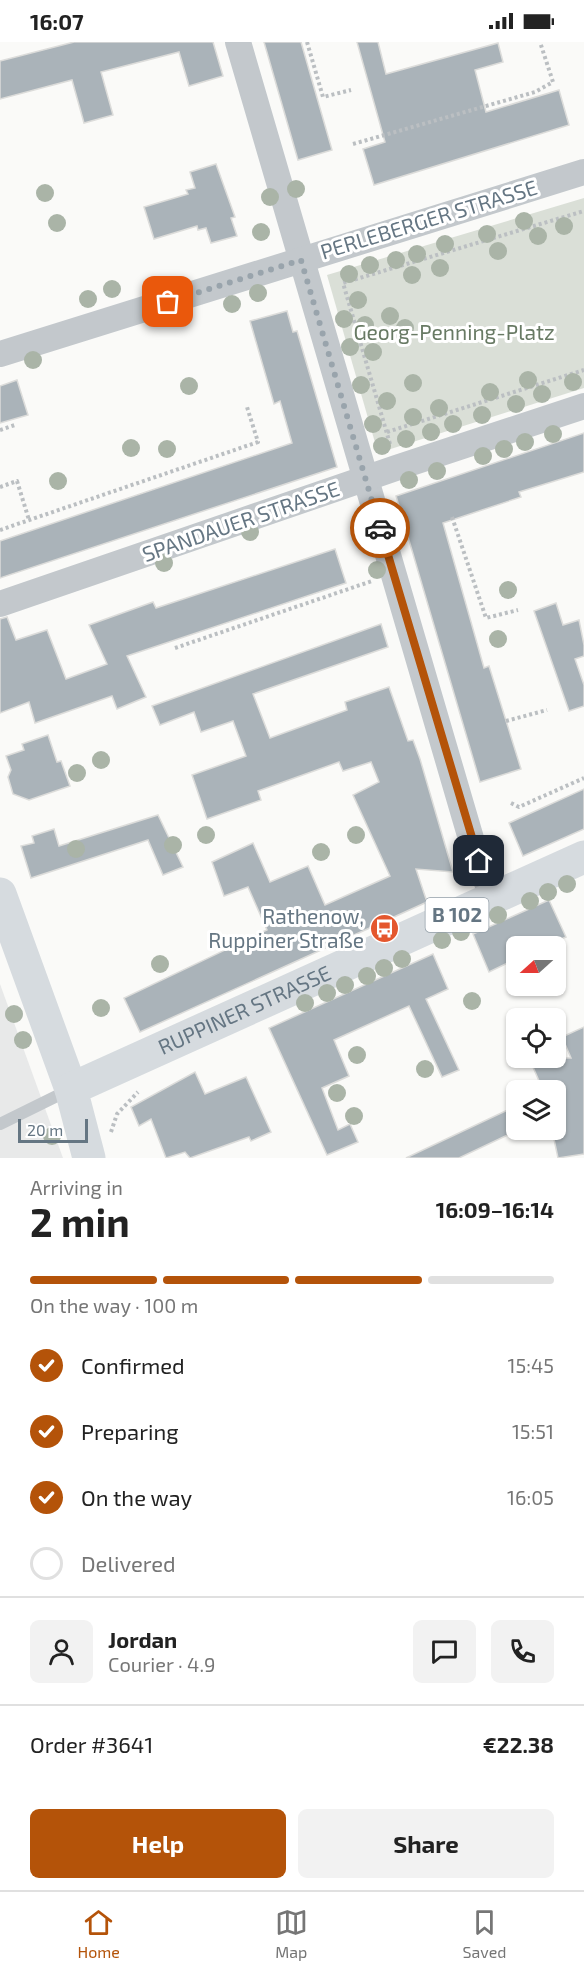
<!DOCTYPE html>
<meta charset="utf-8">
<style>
:root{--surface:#fff;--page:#f2f2f2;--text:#222;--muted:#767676;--line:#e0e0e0;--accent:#b45309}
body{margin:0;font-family:"Exo 2",sans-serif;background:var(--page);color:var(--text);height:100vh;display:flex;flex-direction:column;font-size:22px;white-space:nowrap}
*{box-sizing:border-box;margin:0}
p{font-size:20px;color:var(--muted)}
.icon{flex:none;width:33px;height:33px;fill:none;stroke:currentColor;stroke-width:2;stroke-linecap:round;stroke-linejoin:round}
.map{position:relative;height:1116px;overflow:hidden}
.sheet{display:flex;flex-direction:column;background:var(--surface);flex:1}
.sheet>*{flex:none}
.needle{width:39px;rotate:249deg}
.tools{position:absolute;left:506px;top:894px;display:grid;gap:12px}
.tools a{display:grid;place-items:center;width:60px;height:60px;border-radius:9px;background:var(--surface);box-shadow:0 2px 4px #0004;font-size:30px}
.scale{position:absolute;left:18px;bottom:15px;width:70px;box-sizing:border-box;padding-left:6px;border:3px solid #657683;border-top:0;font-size:16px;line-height:21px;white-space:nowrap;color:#657683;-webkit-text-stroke:4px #fff;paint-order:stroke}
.pin{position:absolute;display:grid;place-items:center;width:51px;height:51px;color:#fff;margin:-26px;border-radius:12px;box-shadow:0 3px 9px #0006}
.courier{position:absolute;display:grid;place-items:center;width:60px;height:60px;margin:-30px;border:4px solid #b45309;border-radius:50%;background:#fff;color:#222;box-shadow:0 2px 8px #0007}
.head em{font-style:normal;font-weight:700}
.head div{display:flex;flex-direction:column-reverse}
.head{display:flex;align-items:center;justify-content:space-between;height:102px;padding:0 30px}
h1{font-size:39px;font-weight:700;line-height:45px}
.bar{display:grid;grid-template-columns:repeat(4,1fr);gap:9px 6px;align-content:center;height:72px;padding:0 30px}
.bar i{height:8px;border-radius:4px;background:var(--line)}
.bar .selected{background:var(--accent)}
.bar p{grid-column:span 4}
.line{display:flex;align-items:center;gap:15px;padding:0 30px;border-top:2px solid var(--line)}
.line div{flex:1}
.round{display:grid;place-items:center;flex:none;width:63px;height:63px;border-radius:9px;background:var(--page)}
ol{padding:0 30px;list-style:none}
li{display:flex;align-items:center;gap:18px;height:66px}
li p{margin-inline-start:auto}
li .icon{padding:6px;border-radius:50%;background:var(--accent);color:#fff;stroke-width:4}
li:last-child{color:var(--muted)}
li i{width:33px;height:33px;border:3px solid var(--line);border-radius:50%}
.button{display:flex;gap:12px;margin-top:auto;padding:12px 30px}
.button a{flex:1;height:69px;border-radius:9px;background:var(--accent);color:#fff;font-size:24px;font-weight:700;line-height:69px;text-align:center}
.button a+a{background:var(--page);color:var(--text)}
.status{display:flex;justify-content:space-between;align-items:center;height:42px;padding:0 30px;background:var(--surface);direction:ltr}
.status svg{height:16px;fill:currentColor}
.tab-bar{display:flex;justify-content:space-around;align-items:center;height:84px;border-top:2px solid var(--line);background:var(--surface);font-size:16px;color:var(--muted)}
.tab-bar a{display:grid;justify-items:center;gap:3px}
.tab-bar .selected{color:var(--accent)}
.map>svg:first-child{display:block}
.built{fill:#e8e9e9}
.green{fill:#dadfd7}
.building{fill:#aab3b9;stroke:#dcdcda;stroke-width:1.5}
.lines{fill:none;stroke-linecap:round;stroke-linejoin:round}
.path{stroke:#bbbfc2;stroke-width:4;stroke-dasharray:3 3;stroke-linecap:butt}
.service{stroke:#c3c8cc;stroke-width:12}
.minor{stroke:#c3c8cc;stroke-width:26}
.secondary{stroke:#d6dbdf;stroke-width:33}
.primary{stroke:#d6dbdf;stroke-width:33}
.tree{fill:#aab4a7}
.done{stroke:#99a4ac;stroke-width:6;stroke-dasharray:0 10.8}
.route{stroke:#b45309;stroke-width:8}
.labels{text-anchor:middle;stroke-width:6;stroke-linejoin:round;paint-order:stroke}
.shield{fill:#fff;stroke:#939fa8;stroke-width:1.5}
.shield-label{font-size:20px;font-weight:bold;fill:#657683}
.street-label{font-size:21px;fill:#657683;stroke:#fff}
.park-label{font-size:21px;fill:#687a64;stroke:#fff}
.poi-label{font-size:21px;fill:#657683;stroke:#fff;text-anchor:end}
</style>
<div class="status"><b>16:07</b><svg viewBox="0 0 49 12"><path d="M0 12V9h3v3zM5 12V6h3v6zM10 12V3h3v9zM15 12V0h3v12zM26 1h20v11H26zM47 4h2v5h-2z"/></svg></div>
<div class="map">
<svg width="584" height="1116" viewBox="0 0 584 1116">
<rect width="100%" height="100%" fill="#fafaf8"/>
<!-- built -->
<polygon class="built" points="0,942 63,1116 0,1116"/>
<!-- green -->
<polygon class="green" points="584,156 584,346 378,411 327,233"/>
<!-- building -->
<g class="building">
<polygon points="74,0 213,0 223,34 189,44 179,10 101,30 113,73 84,81 72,38 0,57 0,19"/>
<polygon points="264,0 301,0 332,108 298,118"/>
<polygon points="357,0 378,0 386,32 498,1 503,20 475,28 486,70 559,48 569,83 374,143 363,107 385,100"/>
<polygon points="216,122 235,175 231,176 237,194 211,201 206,186 198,188 197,184 154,197 144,165 188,152 186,148 195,146 190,130"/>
<polygon points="287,269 293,290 297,289 337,425 0,536 0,499 292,401 280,359 274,362 250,279"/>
<polygon points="17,338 28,373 0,381 0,344"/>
<polygon points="584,391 584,430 519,450 521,455 443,481 484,626 489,624 521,727 480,740 396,454"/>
<polygon points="335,507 346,541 127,614 146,655 117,667 112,654 35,681 29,660 0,671 0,577 7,575 16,598 47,588 66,637 107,622 89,583 153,560 156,566"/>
<polygon points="556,561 563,583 579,578 584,603 584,614 575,617 584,643 584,664 569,669 534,569"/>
<polygon points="381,582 388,605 253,652 270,696 347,668 345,660 389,645 408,699 413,698 420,717 453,830 416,827 427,860 140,990 124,956 267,888 248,845 224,854 212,820 253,801 270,840 308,824 325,863 390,834 353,753 379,740 371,720 343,729 339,720 258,749 261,758 207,777 192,733 246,714 233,679 201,690 194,670 160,683 152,664"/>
<polygon points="48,693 57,720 61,719 70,744 29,758 13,752 8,735 11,728 6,714 24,708 22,702"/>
<polygon points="584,747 584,787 523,814 509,781"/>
<polygon points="158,773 183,825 163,833 148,798 31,836 21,804 34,801 32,794 54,787 59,804"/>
<polygon points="549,858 566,895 544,904 516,904 516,917 489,930 473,892"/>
<polygon points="433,912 448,947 426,957 459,1028 442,1035 409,964 334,998 349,1034 322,1046 338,1088 350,1082 358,1100 327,1113 269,986"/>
<polygon points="584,985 584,1112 558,1116 552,1088 555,1088 555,1048 543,1048 529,1016 571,1016 562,995"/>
<polygon points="195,1030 205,1052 246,1035 271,1090 251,1099 249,1095 190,1116 185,1110 166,1116 151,1077 139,1084 131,1065"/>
<polygon points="516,1064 516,1089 459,1116 406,1116"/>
</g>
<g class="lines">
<!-- path -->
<g class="path">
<polyline points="307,0 323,55 351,48"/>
<polyline points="353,102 535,50 553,40 540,0"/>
<polyline points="0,388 15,383"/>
<polyline points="387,390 584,328"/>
<polyline points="390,402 343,241 584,169"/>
<polyline points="0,445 17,439 29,478"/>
<polyline points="452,475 486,576 518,568"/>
<polyline points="0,488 258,400 247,365"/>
<polyline points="175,606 372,539"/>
<polyline points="506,679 547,668"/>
<polyline points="511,761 519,765 584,736"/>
<polyline points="111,1090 117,1072 138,1050"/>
</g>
<!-- service -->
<polyline class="service" points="0,1082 69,1048"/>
<!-- minor -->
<g class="minor">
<polyline points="238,0 472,800 493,857"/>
<polyline points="0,312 584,130"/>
<polyline points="0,562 396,426 584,364"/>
</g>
<!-- secondary -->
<polyline class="secondary" points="0,852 71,1047"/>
<!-- primary -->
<path class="primary" id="s1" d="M89,1116L71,1047L584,815"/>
</g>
<!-- trees -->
<g class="tree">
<circle cx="296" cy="147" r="9"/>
<circle cx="45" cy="151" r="9"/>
<circle cx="270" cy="155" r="9"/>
<circle cx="524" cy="179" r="9"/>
<circle cx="57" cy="181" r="9"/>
<circle cx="564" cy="184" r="9"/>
<circle cx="261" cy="190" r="9"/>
<circle cx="487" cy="192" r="9"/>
<circle cx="538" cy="194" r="9"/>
<circle cx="445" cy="202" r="9"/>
<circle cx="498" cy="209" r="9"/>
<circle cx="417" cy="212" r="9"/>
<circle cx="396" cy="218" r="9"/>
<circle cx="370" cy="223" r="9"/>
<circle cx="440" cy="226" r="9"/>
<circle cx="349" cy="232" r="9"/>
<circle cx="412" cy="233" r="9"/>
<circle cx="112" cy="247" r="9"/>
<circle cx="258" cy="251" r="9"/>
<circle cx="88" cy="257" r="9"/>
<circle cx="358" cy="258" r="9"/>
<circle cx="232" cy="262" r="9"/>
<circle cx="390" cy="274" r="9"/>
<circle cx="344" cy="277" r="9"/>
<circle cx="365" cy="283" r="9"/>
<circle cx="405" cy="286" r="9"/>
<circle cx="350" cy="305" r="9"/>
<circle cx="373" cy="310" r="9"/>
<circle cx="33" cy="318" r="9"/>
<circle cx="528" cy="338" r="9"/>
<circle cx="573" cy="340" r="9"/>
<circle cx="413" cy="341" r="9"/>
<circle cx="361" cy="343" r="9"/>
<circle cx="189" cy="344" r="9"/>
<circle cx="490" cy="350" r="9"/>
<circle cx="542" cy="352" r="9"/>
<circle cx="387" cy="359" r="9"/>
<circle cx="516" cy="362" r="9"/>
<circle cx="439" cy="366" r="9"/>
<circle cx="482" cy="373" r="9"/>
<circle cx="413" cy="375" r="9"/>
<circle cx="373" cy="382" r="9"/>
<circle cx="453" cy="382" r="9"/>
<circle cx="431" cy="390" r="9"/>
<circle cx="553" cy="392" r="9"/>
<circle cx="406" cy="397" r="9"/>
<circle cx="525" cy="400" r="9"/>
<circle cx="382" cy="404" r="9"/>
<circle cx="131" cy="406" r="9"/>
<circle cx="167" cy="407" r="9"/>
<circle cx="504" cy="407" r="9"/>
<circle cx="483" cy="414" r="9"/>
<circle cx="437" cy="429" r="9"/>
<circle cx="409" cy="438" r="9"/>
<circle cx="58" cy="439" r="9"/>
<circle cx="250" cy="490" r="9"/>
<circle cx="164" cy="521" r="9"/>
<circle cx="377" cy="528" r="9"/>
<circle cx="508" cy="548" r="9"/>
<circle cx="498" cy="597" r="9"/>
<circle cx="101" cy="718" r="9"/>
<circle cx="77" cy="731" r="9"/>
<circle cx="206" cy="793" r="9"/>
<circle cx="356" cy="793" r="9"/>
<circle cx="173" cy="803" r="9"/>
<circle cx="76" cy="807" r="9"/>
<circle cx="321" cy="810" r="9"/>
<circle cx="567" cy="842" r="9"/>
<circle cx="548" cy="850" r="9"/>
<circle cx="530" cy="859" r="9"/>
<circle cx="498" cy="873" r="9"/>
<circle cx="461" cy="890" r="9"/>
<circle cx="442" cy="898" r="9"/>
<circle cx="402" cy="917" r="9"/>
<circle cx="160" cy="922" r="9"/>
<circle cx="384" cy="926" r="9"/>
<circle cx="367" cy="934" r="9"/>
<circle cx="345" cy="943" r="9"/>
<circle cx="327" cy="951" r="9"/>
<circle cx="472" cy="959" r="9"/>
<circle cx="305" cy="961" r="9"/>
<circle cx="101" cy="966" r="9"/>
<circle cx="14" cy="972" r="9"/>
<circle cx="23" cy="998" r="9"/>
<circle cx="357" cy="1013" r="9"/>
<circle cx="425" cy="1027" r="9"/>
<circle cx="337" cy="1051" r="9"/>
<circle cx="354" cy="1074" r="9"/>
<circle cx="52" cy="1094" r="9"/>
</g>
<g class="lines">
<!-- done -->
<polyline class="done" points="168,260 301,218 380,486"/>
<!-- route -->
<polyline class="route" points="380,486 479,819"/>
</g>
<!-- icons -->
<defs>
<symbol id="bus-disc" viewBox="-11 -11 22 22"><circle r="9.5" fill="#e4572e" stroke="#fff"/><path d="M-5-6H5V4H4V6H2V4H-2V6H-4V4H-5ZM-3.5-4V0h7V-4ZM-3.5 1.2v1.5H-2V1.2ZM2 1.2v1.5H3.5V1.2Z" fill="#fff"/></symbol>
</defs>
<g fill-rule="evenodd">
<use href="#bus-disc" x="368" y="870" width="33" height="33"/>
</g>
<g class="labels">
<!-- shield labels -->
<rect class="shield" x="425.5" y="856" width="63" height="34" rx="4.5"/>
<g class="shield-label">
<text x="457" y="880">B 102</text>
</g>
<!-- street labels -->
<g class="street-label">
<text transform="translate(429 178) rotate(-17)" y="7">PERLEBERGER STRASSE</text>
<text transform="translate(241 480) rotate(-19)" y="7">SPANDAUER STRASSE</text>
<text dy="7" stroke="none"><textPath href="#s1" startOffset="262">RUPPINER STRASSE</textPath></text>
</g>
<!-- park labels -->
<g class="park-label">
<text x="454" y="298">Georg-Penning-Platz</text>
</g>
<!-- poi labels -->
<g class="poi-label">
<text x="364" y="882">Rathenow,<tspan x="364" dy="24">Ruppiner Straße</tspan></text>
</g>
</g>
</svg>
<div class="tools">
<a><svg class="needle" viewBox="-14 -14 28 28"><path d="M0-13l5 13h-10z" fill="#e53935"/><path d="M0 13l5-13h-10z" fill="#767676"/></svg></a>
<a><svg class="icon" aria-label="locate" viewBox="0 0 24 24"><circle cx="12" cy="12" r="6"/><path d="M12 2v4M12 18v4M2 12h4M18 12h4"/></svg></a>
<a><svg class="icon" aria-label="layers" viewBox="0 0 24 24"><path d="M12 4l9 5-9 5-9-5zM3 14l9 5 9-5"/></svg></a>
</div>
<div class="scale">20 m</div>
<div class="pin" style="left:168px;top:260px;background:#ea580c"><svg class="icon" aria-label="bag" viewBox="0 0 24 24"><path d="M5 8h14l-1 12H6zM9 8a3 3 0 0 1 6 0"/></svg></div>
<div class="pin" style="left:479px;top:819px;background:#1f2937"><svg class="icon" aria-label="home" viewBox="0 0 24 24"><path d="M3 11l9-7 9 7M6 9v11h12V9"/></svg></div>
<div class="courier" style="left:380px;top:486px"><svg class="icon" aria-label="car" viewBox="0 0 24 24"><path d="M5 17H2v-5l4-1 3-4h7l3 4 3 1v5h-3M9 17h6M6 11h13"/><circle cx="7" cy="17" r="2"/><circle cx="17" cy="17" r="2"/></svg></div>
</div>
<section class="sheet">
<div class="head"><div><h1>2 min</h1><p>Arriving in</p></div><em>16:09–16:14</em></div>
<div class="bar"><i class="selected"></i><i class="selected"></i><i class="selected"></i><i></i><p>On the way · 100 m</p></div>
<ol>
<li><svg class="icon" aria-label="check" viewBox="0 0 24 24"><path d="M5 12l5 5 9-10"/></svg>Confirmed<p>15:45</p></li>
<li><svg class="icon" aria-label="check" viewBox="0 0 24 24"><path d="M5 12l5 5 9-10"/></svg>Preparing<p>15:51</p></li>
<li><svg class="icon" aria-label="check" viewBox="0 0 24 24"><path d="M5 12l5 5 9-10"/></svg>On the way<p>16:05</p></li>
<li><i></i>Delivered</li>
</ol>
<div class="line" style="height:108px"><a class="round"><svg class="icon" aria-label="person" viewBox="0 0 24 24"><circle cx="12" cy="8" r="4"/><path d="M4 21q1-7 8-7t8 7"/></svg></a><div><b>Jordan</b><p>Courier · 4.9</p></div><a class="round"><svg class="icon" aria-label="chat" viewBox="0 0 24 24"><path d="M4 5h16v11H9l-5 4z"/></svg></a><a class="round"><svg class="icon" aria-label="phone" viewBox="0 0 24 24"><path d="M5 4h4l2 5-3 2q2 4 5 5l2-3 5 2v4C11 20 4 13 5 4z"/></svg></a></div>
<div class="line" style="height:78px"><div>Order #3641</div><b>€22.38</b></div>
<div class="button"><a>Help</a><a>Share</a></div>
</section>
<nav class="tab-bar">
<a class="selected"><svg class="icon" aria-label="home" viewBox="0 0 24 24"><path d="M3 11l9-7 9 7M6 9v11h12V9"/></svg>Home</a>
<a><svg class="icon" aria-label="map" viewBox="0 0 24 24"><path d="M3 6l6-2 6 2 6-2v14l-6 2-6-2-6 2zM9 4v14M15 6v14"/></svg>Map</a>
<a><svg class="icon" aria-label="saved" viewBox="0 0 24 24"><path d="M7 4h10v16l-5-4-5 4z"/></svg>Saved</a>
</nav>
